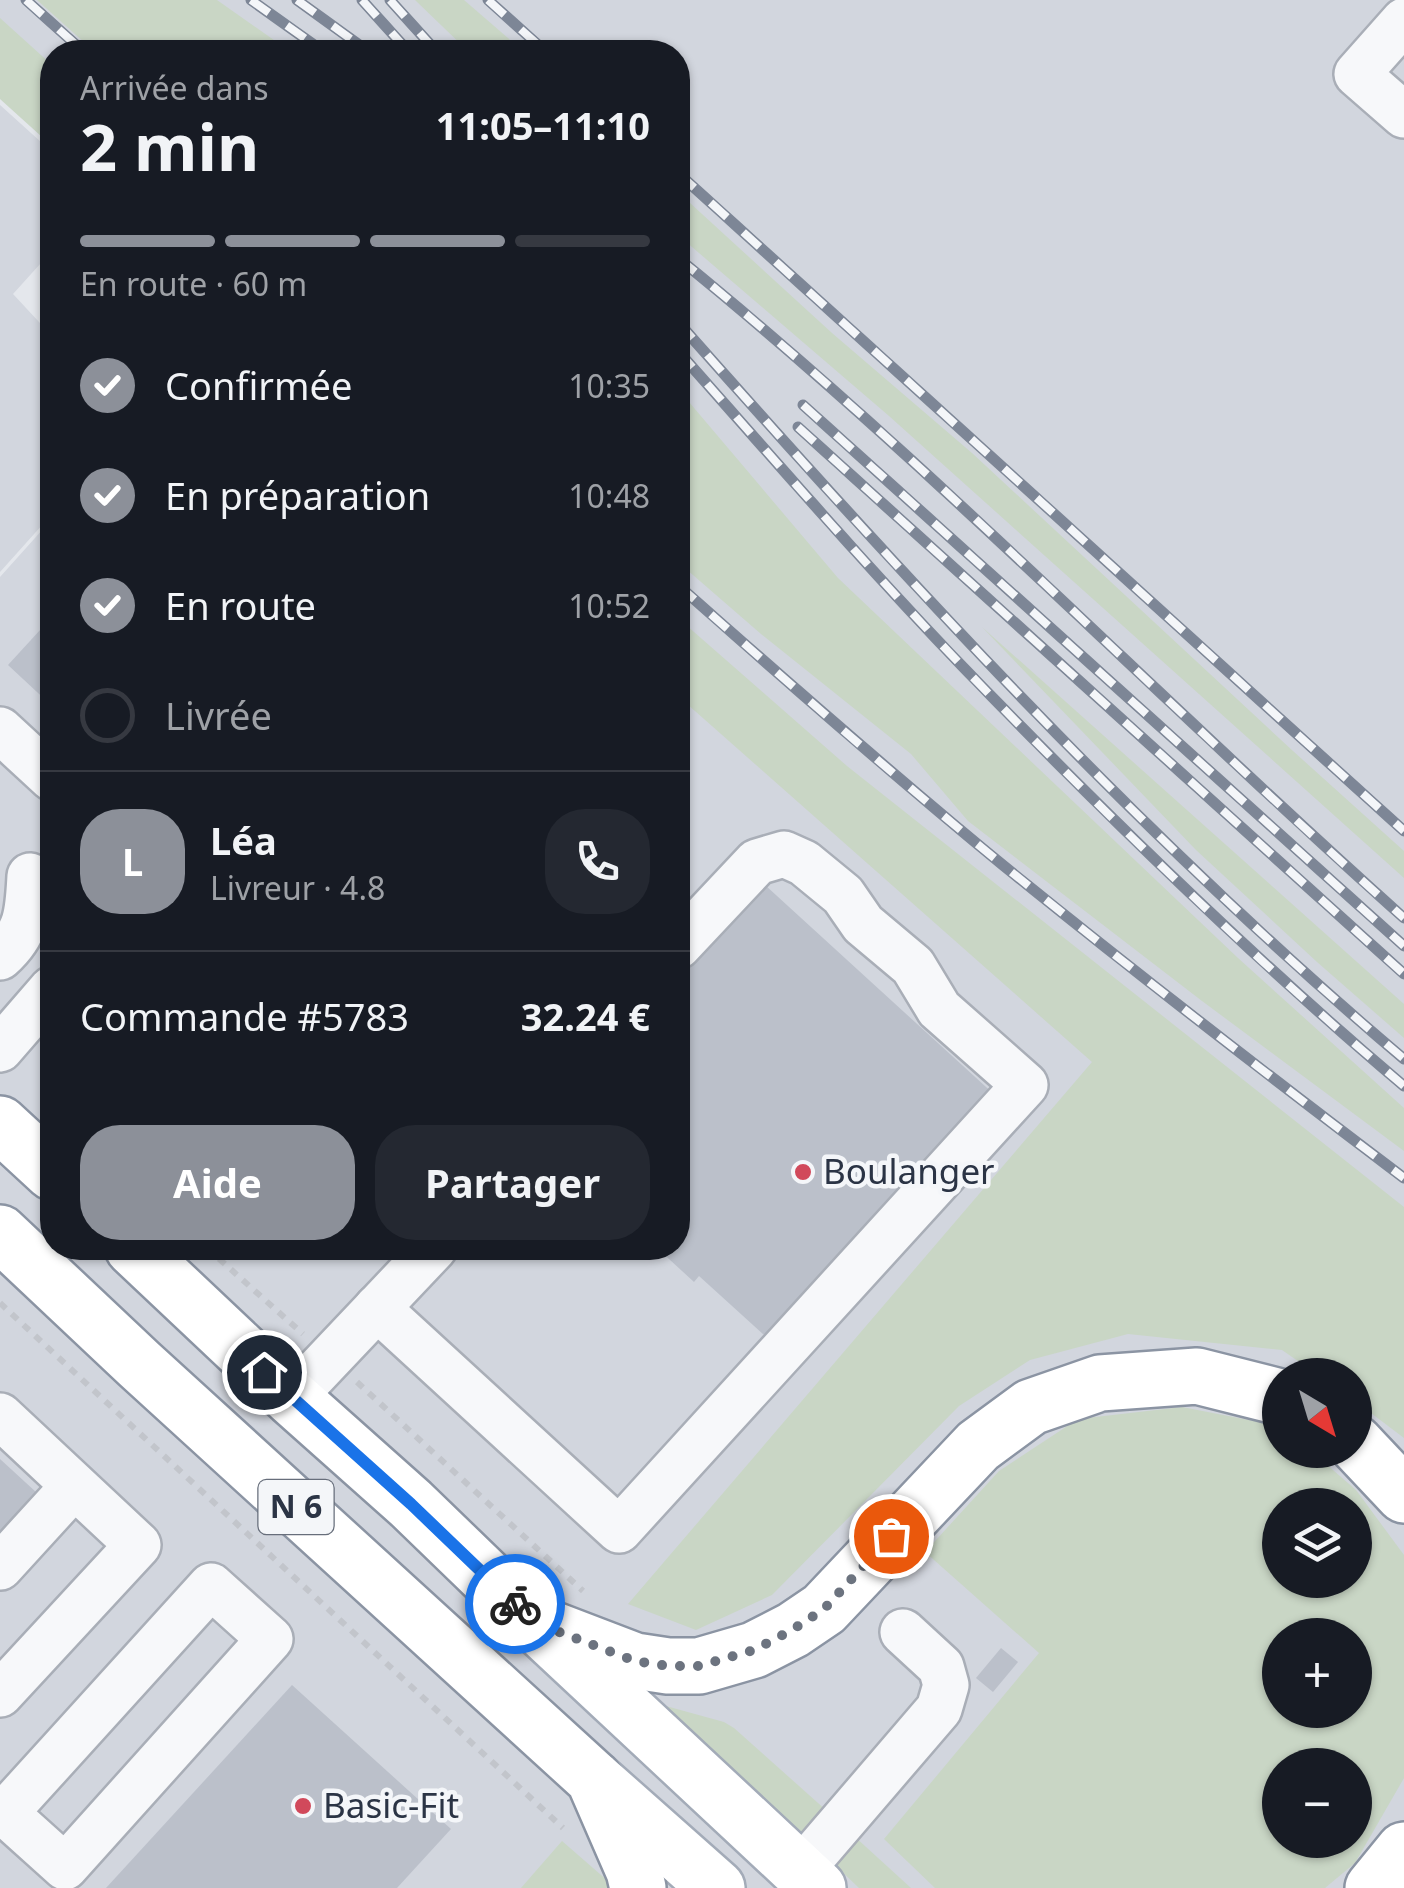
<!DOCTYPE html>
<html lang="fr">
<meta charset="utf-8">
<style>
:root{--surface:#171b24;--page:#242831;--text:#f1f3f6;--muted:#9ea1a6;--line:#363941;--accent:#8c9099}
body{margin:0;font-family:"Noto Sans",sans-serif;background:var(--page);color:var(--text);height:100vh;display:flex;flex-direction:column;font-size:38px;white-space:nowrap}
*{box-sizing:border-box;margin:0}
p{font-size:32px;color:var(--muted)}
.icon{flex:none;width:55px;height:55px;fill:none;stroke:currentColor;stroke-width:2;stroke-linecap:round;stroke-linejoin:round}
.map{position:relative;flex:1;overflow:hidden}
.panel{position:absolute;left:40px;top:40px;width:650px;height:1220px;display:flex;flex-direction:column;background:var(--surface);border-radius:40px;box-shadow:0 2px 8px #0004}
.panel>*{flex:none}
.needle{width:65px;rotate:142deg}
.tools{position:absolute;left:1262px;top:1358px;display:grid;gap:20px}
.tools a{display:grid;place-items:center;width:110px;height:110px;border-radius:50%;background:var(--surface);box-shadow:0 2px 8px #0004;font-size:50px}
.pin{position:absolute;display:grid;place-items:center;width:85px;height:85px;color:#fff;margin:-42px;border:5px solid #fff;border-radius:50%;box-shadow:0 2px 10px #0007}
.courier{position:absolute;display:grid;place-items:center;width:100px;height:100px;margin:-50px;border:8px solid #1a73e8;border-radius:50%;background:#fff;color:#222;box-shadow:0 2px 12px #0007}
.overview em{font-style:normal;font-weight:700}
.overview div{display:flex;flex-direction:column-reverse}
.overview{display:flex;align-items:center;justify-content:space-between;height:170px;padding:0 40px}
h1{font-size:65px;font-weight:700;line-height:75px}
.bar{display:grid;grid-template-columns:repeat(4,1fr);gap:15px 10px;align-content:center;height:120px;padding:0 40px}
.bar i{height:12px;border-radius:8px;background:var(--line)}
.bar .current{background:var(--accent)}
.bar p{grid-column:span 4}
.line{display:flex;align-items:center;gap:25px;padding:0 40px;border-top:2px solid var(--line)}
.line div{flex:1}
.round{display:grid;place-items:center;flex:none;width:105px;height:105px;border-radius:40px;background:var(--page)}
ol{padding:0 40px;list-style:none}
li{display:flex;align-items:center;gap:30px;height:110px}
li p{margin-inline-start:auto}
li .icon{padding:10px;border-radius:50%;background:var(--accent);color:#fff;stroke-width:4}
li:last-child{color:var(--muted)}
li i{width:55px;height:55px;border:5px solid var(--line);border-radius:50%}
.button{display:flex;gap:20px;margin-top:auto;padding:20px 40px}
.button a{flex:1;height:115px;border-radius:40px;background:var(--accent);color:#fff;font-size:40px;font-weight:700;line-height:115px;text-align:center}
.button a+a{background:var(--page);color:var(--text)}
.map>svg:first-child{display:block}
.built{fill:#d2d6de;fill-rule:evenodd}
.green{fill:#c9d6c5;fill-rule:evenodd}
.building{fill:#bbc0ca}
.lines{fill:none;stroke-linecap:round;stroke-linejoin:round}
.minor-casing{stroke:#a9aeb7;stroke-width:50}
.major-casing{stroke:#a3abb8;stroke-width:60}
.highway-casing{stroke:#8b94a3;stroke-width:60}
.path{stroke:#c2c5cb;stroke-width:6;stroke-dasharray:8 8;stroke-linecap:butt}
.minor{stroke:#f7f8fa;stroke-width:45}
.major{stroke:#fff;stroke-width:55}
.highway{stroke:#fff;stroke-width:55}
.rail-casing{stroke:#7d8696;stroke-width:11}
.rail{stroke:#f4f6f9;stroke-width:8;stroke-dasharray:22;stroke-linecap:butt}
.done{stroke:#6c737f;stroke-width:10;stroke-dasharray:0 18}
.route{stroke:#1a73e8;stroke-width:12}
.poi-dot{fill:#d1495b;stroke:#f4f6f9;stroke-width:4}
.labels{text-anchor:middle;stroke-width:9;stroke-linejoin:round;paint-order:stroke}
.shield{fill:#f4f6f9;stroke:#676e7b;stroke-width:2.5}
.shield-label{font-size:32px;font-weight:bold;fill:#2b3445}
.poi-label{font-size:35px;fill:#2b3445;stroke:#f4f6f9;text-anchor:start}
</style>
<div class="map">
<svg width="1404" height="1888" viewBox="0 0 1404 1888">
<rect width="100%" height="100%" fill="#e4e7ec"/>
<!-- built -->
<g class="built">
<path d="M0,0H1404V1888H0V577L52,519V1248H678V52H52V134L0,85ZM1280,1375H1355V1450H1280ZM1280,1505H1355V1580H1280ZM1280,1635H1355V1710H1280ZM1280,1765H1355V1840H1280Z"/>
<polygon points="0,105 52,152 52,254 50,253 13,294 52,336 52,514 0,572"/>
</g>
<!-- green -->
<g class="green">
<polygon points="37,0 217,0 291,52 95,52"/>
<polygon points="415,0 464,0 524,52 469,52"/>
<polygon points="0,18 52,65 52,146 0,99"/>
<polygon points="678,192 832,333 972,453 1293,751 1404,851 1404,878 889,416 678,235"/>
<polygon points="678,389 838,578 1238,958 1404,1108 1404,1151 1202,1001 968,821 911,754 761,634 678,562"/>
<polygon points="678,618 847,766 1404,1207 1404,1438 1355,1401 1355,1375 1318,1375 1282,1350 1128,1334 1030,1360 959,1406 772,1595 696,1630 628,1604 1092,1062 678,696"/>
<polygon points="982,627 1404,1004 1404,1038 1317,962 1196,850"/>
<path d="M1182,1407L1280,1426V1450H1310L1356,1490L1404,1555V1778L1355,1863L1325,1888H935L884,1839L1039,1653L925,1552L999,1471L1078,1419ZM1280,1505H1355V1580H1280ZM1280,1635H1355V1710H1280ZM1280,1765H1355V1840H1280Z"/>
<polygon points="655,1703 724,1722 734,1728 827,1811 803,1835 653,1706"/>
<polygon points="854,1836 911,1888 859,1888 832,1862"/>
<polygon points="562,1841 616,1888 521,1888"/>
</g>
<!-- building -->
<g class="building">
<polygon points="52,617 52,706 8,665"/>
<polygon points="753,874 997,1097 774,1344 699,1276 694,1282 657,1248 678,1248 678,957"/>
<polygon points="0,1459 37,1493 0,1533"/>
<polygon points="1001,1648 1018,1662 993,1692 976,1678"/>
<polygon points="292,1685 451,1829 397,1888 106,1888"/>
</g>
<g class="lines">
<defs>
<g id="minor">
<polyline points="1404,21 1357,74 1404,115"/>
<polyline points="0,730 52,778"/>
<path d="M0,957C28,932 28,911 30,876"/>
<polyline points="0,1049 52,989"/>
<polyline points="377,1308 619,1530 1025,1085 939,1009 913,966 863,924 843,895 804,863 784,854 757,862 678,946"/>
<polyline points="292,1398 434,1248"/>
<polyline points="0,1416 138,1545 0,1694"/>
<polyline points="0,1567 74,1486"/>
<polygon points="211,1586 270,1639 65,1867 5,1813"/>
<polyline points="800,1871 939,1709 946,1685 941,1667 903,1632"/>
</g>
<g id="major">
<polyline points="533,1622 818,1888"/>
<polyline points="594,1779 717,1888"/>
</g>
<g id="highway">
<polyline points="0,1124 52,1172"/>
<polyline points="0,1233 139,1364 594,1779 634,1871 638,1888"/>
<polyline points="133,1248 292,1398 411,1504 533,1622 635,1661 668,1666 699,1666 754,1650 793,1630 824,1609 978,1446 1031,1407 1100,1383 1197,1376 1280,1397"/>
<polyline points="1355,1443 1404,1495"/>
<polyline points="1373,1888 1404,1850"/>
</g>
</defs>
<!-- minor casing -->
<use href="#minor" class="minor-casing"/>
<!-- major casing -->
<use href="#major" class="major-casing"/>
<!-- highway casing -->
<use href="#highway" class="highway-casing"/>
<!-- path -->
<g class="path">
<polyline points="207,1248 303,1334"/>
<polyline points="0,1303 563,1828"/>
<polyline points="357,1382 583,1591"/>
</g>
<!-- minor -->
<use href="#minor" class="minor"/>
<!-- major -->
<use href="#major" class="major"/>
<!-- highway -->
<use href="#highway" class="highway"/>
<defs>
<g id="rail">
<polyline points="26,0 84,52"/>
<polyline points="251,0 324,52"/>
<polyline points="297,0 369,52"/>
<polyline points="362,0 409,52"/>
<polyline points="390,0 437,52"/>
<polyline points="488,0 546,52"/>
<polyline points="678,173 1404,831"/>
<path d="M678,258C932,464 1160,701 1404,918"/>
<path d="M678,322C906,580 1140,836 1404,1059"/>
<path d="M678,351C772,457 865,565 963,667C1104,813 1249,955 1404,1086"/>
<polyline points="803,405 1404,946"/>
<polyline points="798,427 1404,974"/>
<path d="M678,585C785,680 893,775 1004,866C1136,973 1269,1076 1404,1178"/>
</g>
</defs>
<!-- rail casing -->
<use href="#rail" class="rail-casing"/>
<!-- rail -->
<use href="#rail" class="rail"/>
</g>
<g class="lines">
<!-- done -->
<polyline class="done" points="515,1604 533,1622 635,1661 668,1666 699,1666 754,1650 792,1630 824,1609 891,1536"/>
<!-- route -->
<polyline class="route" points="264,1372 411,1504 515,1604"/>
</g>
<!-- markers -->
<g class="poi-dot">
<circle cx="803" cy="1172" r="10"/>
<circle cx="303" cy="1806" r="10"/>
</g>
<g class="labels">
<!-- shield labels -->
<rect class="shield" x="258.5" y="1480" width="75" height="54" rx="8"/>
<g class="shield-label">
<text x="296" y="1518">N 6</text>
</g>
<!-- poi labels -->
<g class="poi-label">
<text x="823" y="1184">Boulanger</text>
<text x="323" y="1818">Basic-Fit</text>
</g>
</g>
</svg>
<div class="tools">
<a><svg class="needle" viewBox="-14 -14 28 28"><path d="M0-13l5 13h-10z" fill="#e53935"/><path d="M0 13l5-13h-10z" fill="#9ea1a6"/></svg></a>
<a><svg class="icon" aria-label="layers" viewBox="0 0 24 24"><path d="M12 4l9 5-9 5-9-5zM3 14l9 5 9-5"/></svg></a>
<a>+</a>
<a>−</a>
</div>
<div class="pin" style="left:891px;top:1536px;background:#ea580c"><svg class="icon" aria-label="bag" viewBox="0 0 24 24"><path d="M5 8h14l-1 12H6zM9 8a3 3 0 0 1 6 0"/></svg></div>
<div class="pin" style="left:264px;top:1372px;background:#1f2937"><svg class="icon" aria-label="home" viewBox="0 0 24 24"><path d="M3 11l9-7 9 7M6 9v11h12V9"/></svg></div>
<div class="courier" style="left:515px;top:1604px"><svg class="icon" aria-label="bike" viewBox="0 0 24 24"><circle cx="6" cy="16" r="4"/><circle cx="18" cy="16" r="4"/><path d="M6 16l4-8h5l3 8M10 8l3 8H6M13 5h3"/></svg></div>
<section class="panel">
<div class="overview"><div><h1>2 min</h1><p>Arrivée dans</p></div><em>11:05–11:10</em></div>
<div class="bar"><i class="current"></i><i class="current"></i><i class="current"></i><i></i><p>En route · 60 m</p></div>
<ol>
<li><svg class="icon" aria-label="check" viewBox="0 0 24 24"><path d="M5 12l5 5 9-10"/></svg>Confirmée<p>10:35</p></li>
<li><svg class="icon" aria-label="check" viewBox="0 0 24 24"><path d="M5 12l5 5 9-10"/></svg>En préparation<p>10:48</p></li>
<li><svg class="icon" aria-label="check" viewBox="0 0 24 24"><path d="M5 12l5 5 9-10"/></svg>En route<p>10:52</p></li>
<li><i></i>Livrée</li>
</ol>
<div class="line" style="height:180px"><b class="round" style="background:var(--accent);color:#fff">L</b><div><b>Léa</b><p>Livreur · 4.8</p></div><a class="round"><svg class="icon" aria-label="phone" viewBox="0 0 24 24"><path d="M5 4h4l2 5-3 2q2 4 5 5l2-3 5 2v4C11 20 4 13 5 4z"/></svg></a></div>
<div class="line" style="height:130px"><div>Commande #5783</div><b>32.24 €</b></div>
<div class="button"><a>Aide</a><a>Partager</a></div>
</section>
</div>
